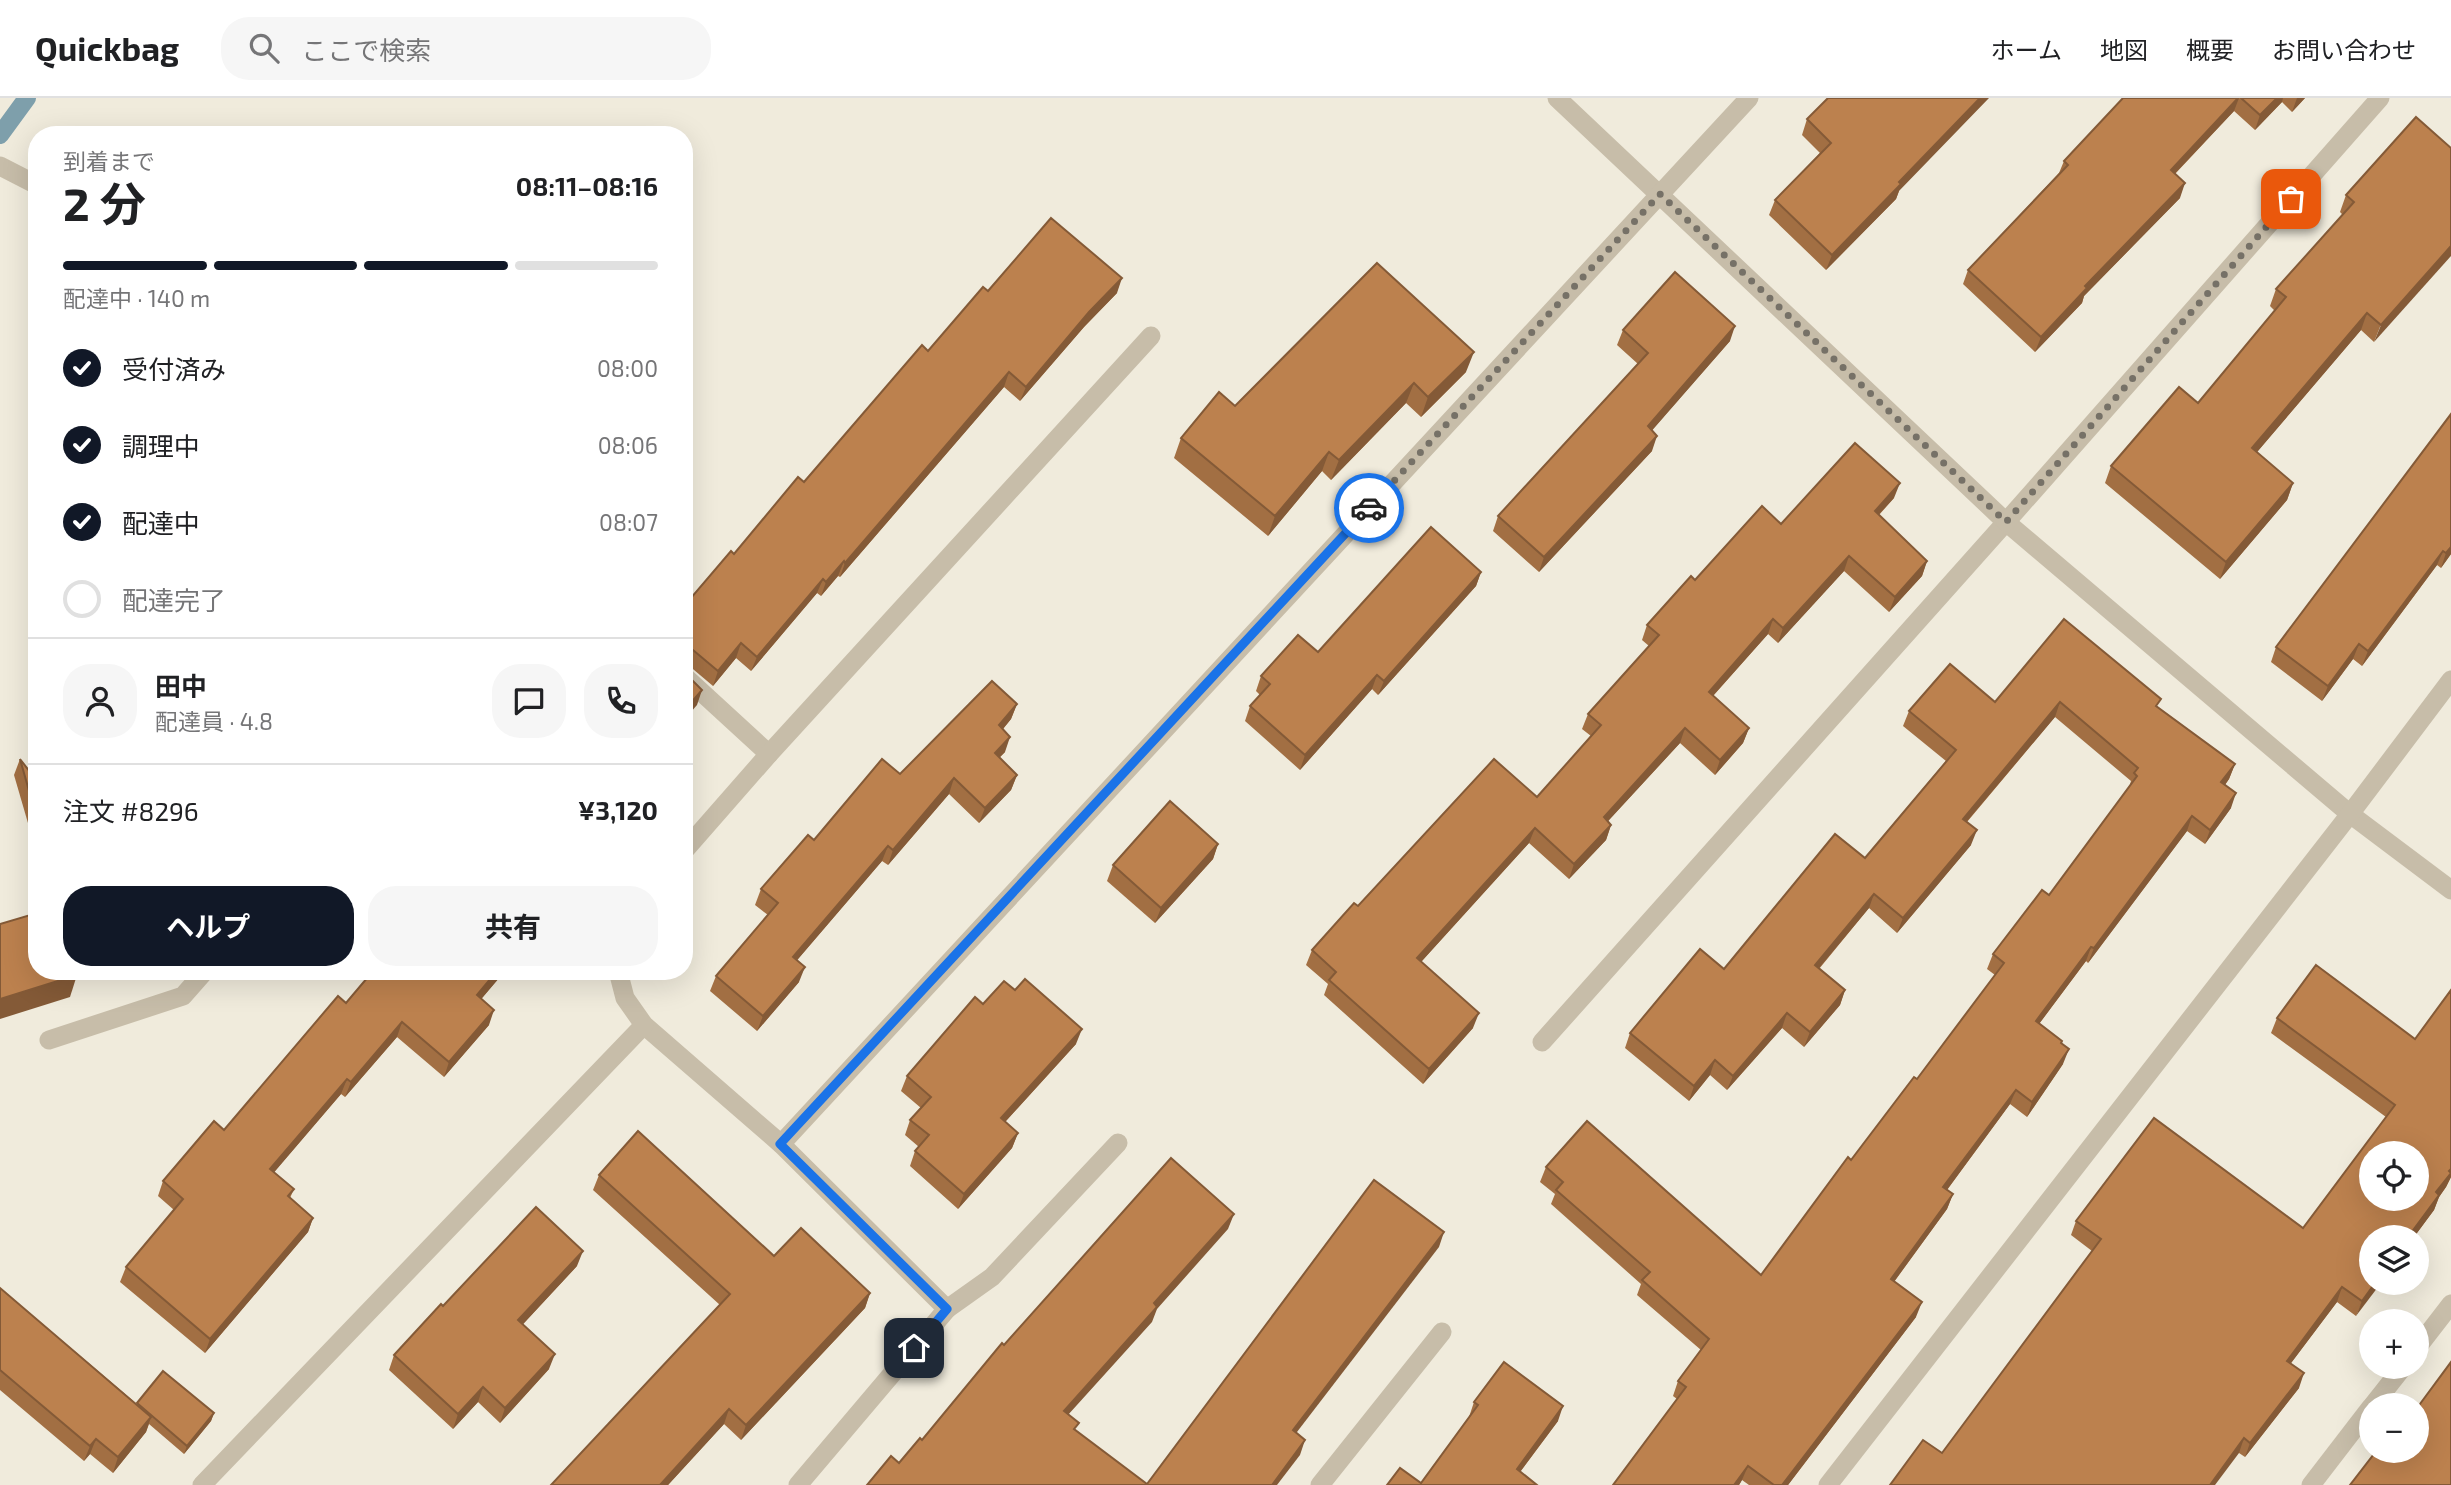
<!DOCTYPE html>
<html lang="ja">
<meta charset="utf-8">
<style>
:root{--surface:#fff;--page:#f6f6f6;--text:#202124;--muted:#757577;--line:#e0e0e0;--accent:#111827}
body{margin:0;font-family:"Exo 2","Noto Sans JP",sans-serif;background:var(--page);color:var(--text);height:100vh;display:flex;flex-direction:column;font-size:26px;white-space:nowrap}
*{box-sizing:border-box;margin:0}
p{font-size:23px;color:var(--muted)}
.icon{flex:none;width:38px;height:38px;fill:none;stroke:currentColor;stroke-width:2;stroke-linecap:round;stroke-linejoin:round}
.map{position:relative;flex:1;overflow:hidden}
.side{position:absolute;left:28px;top:28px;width:665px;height:854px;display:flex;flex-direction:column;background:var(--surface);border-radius:28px;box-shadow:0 7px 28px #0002}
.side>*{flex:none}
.buttons{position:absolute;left:2359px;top:1043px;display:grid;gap:14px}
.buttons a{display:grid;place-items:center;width:70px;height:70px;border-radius:50%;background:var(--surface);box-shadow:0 7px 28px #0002;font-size:35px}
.pin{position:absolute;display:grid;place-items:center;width:60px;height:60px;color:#fff;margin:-30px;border-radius:14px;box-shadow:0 4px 10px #0006}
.courier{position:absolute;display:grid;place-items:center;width:70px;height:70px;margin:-35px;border:5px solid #1a73e8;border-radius:50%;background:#fff;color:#222;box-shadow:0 2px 9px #0007}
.headline em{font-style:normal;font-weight:700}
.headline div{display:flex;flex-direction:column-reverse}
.headline{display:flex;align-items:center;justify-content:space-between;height:119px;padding:0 35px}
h1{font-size:46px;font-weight:700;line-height:52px}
.bar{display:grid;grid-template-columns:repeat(4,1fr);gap:10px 7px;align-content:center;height:84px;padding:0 35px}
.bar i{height:9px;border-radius:5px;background:var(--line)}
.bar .active{background:var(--accent)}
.bar p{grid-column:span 4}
.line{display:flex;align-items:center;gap:18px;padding:0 35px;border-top:2px solid var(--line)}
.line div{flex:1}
.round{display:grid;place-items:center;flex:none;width:74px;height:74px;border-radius:28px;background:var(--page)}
ol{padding:0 35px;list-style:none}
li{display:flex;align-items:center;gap:21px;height:77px}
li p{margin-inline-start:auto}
li .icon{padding:7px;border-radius:50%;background:var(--accent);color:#fff;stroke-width:4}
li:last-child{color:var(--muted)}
li i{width:38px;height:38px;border:4px solid var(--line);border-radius:50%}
.action{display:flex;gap:14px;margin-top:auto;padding:14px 35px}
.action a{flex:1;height:80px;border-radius:28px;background:var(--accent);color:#fff;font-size:28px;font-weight:700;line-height:80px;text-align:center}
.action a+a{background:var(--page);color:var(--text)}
header{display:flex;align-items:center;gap:42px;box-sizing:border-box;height:98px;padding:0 35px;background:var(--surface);border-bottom:2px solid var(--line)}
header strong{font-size:33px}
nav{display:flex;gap:38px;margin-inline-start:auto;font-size:24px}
.search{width:490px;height:63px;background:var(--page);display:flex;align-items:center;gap:18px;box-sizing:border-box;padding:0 24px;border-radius:28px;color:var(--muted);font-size:26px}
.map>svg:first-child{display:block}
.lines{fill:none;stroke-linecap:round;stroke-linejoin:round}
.stream{stroke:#7e9fab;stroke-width:18}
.service{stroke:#c7bda9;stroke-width:19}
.minor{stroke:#c7bda9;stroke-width:19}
.wall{fill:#a26f43}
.shaded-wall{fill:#845a37}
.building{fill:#bc814e;stroke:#845a37;stroke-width:2;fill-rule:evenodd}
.done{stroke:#767167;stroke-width:7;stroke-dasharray:0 12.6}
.route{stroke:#1a73e8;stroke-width:9}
</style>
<header>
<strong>Quickbag</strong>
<div class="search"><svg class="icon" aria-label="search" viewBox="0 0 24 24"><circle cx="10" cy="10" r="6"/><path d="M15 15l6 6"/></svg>ここで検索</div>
<nav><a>ホーム</a><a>地図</a><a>概要</a><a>お問い合わせ</a></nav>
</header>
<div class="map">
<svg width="2451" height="1387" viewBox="0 0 2451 1387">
<rect width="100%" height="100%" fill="#f0ebdc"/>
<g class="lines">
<!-- stream -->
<polyline class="stream" points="0,37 27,0"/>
<!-- service -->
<g class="service">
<polyline points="49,942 183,898 205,873"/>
<polyline points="1542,944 2006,424"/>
<polyline points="947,1211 992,1179 1118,1045"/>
<polyline points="1320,1387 1442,1234"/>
</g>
<!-- minor -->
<g class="minor">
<polyline points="1557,0 2006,424 2350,716 2451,792"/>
<polyline points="0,68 37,87"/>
<polyline points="2006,424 2380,0"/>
<polyline points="684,578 769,656"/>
<polyline points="684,753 769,656 1151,238"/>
<polyline points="618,873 625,900 644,927 781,1046 947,1211 798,1387"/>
<polyline points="781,1046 1749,0"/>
<polyline points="2417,1250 2451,1206"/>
<polyline points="2373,1307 2403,1269"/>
<polyline points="202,1387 644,927"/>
<polyline points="1828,1387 2350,716 2451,582"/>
<polyline points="2311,1387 2371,1309"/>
</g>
</g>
<!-- wall -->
<g class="wall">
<polygon points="2123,0 2305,0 2292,14 2282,4 2255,32 2234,13 2175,76 2180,100 2084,198 2082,205 2035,254 1963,186 1968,172 2059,75 2064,63"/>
<polygon points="1807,21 1899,93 1896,101 1826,172 1769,117 1775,102 1820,55 1802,37"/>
<polygon points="2451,50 2374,244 2361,232 2257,354 2293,385 2287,402 2220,481 2105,385 2111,368 2198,305 2275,213 2270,208 2276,191 2343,117 2340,114 2346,97"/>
<polygon points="988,193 1117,195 1084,229 1020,303 1004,289 840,479 838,478 821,498 817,495 751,573 736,560 713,588 687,566 684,567 734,456 928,253"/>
<polygon points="1623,232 1730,243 1652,332 1652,353 1539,474 1493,433 1498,418 1638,266 1617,247"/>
<polygon points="1466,274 1421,319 1406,305 1331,382 1322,373 1268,438 1174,360 1181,340 1235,308"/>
<polygon points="2451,316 2451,456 2441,470 2437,467 2362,568 2353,561 2322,603 2271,564 2276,549"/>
<polygon points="1894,400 1879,417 1927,463 1922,478 1889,514 1844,473 1778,545 1768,536 1713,598 1749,630 1743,645 1715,677 1680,645 1608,723 1611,727 1606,742 1569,781 1529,745 1421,864 1473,930 1423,986 1324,897 1328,886 1306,867 1312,852 1358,808 1537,699 1591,638 1582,631 1588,616 1649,548 1642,542 1647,527 1695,482 1781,426"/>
<polygon points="1481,474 1476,488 1378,597 1372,591 1300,672 1245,623 1250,608 1260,597 1256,593 1261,578 1318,554"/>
<polygon points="2064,521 2158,609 2235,666 2229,681 2225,687 2231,710 2205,746 2187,733 2088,865 2086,863 2039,926 2061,945 2063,966 2027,1019 2010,1006 1947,1092 1953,1096 1947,1111 1894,1184 1916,1219 1788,1387 1749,1387 1742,1382 1739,1387 1613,1387 1677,1301 1673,1298 1678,1283 1701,1252 1637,1197 1641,1186 1551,1106 1555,1096 1540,1084 1546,1069 1761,1177 1851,1062 1917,981 1995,877 1987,871 1993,856 2049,797 2129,690 2131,683 2055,619 1967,724 1971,747 1897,835 1869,810 1819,871 1845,892 1840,907 1804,949 1782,930 1727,992 1710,977 1689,1003 1625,950 1630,935 1724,871 1865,760 1946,663 1903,628 1909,613 1995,604"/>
<polygon points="1017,606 1011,621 1003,631 1005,654 999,660 1017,677 1011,692 979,725 949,696 888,767 882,763 797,862 799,884 757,933 710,893 716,878 768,817 755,807 761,791 814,742 900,676"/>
<polygon points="20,661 37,683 37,756 14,677"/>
<polygon points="1218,746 1213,761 1155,825 1107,783 1113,767"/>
<polygon points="2316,867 2451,1079 2446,1089 2439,1099 2434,1112 2414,1139 2371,1139 2371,1185 2356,1218 2337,1204 2291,1265 2299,1290 2245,1359 2239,1355 1942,1355 2092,1153 2071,1137 2076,1123 2303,1130 2386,1019 2271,935 2277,920"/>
<polygon points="373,873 505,873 481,901 489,927 444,979 397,939 345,999 341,996 274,1074 294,1091 290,1100 313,1120 308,1134 205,1255 120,1184 126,1169 174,1112 158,1098 163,1083 224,1032 346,905"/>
<polygon points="983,906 1076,946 1005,1024 1018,1035 1012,1050 958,1111 910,1068 915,1053 919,1049 905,1037 910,1022 921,1010 901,993 907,978"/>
<polygon points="599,1077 774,1158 870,1195 865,1210 741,1342 724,1326 668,1387 551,1387 720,1207 593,1092"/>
<polygon points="577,1168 523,1226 549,1271 500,1325 478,1304 453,1331 389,1272 394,1257 443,1208"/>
<polygon points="0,1190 137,1306 214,1315 211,1323 184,1356 149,1326 146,1334 113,1375 90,1356 84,1363 0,1292"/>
<polygon points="1474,1304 1558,1323 1520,1374 1421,1385 1469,1319"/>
</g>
<!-- shaded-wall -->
<g class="shaded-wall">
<polygon points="1980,0 1989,0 1899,93 1896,101 1826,172 1832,157 1899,84"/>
<polygon points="2238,0 2239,0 2234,13 2165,86 2171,72"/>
<polygon points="2277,0 2283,0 2282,4 2255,32 2260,17"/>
<polygon points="2297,0 2305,0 2292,14"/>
<polygon points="2185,85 2180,100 2084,198 2082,205 2035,254 2041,239 2085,188"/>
<polygon points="2451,148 2451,158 2374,244 2381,227"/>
<polygon points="1122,180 1117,195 1084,229 1020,303 1026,289 1089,214"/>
<polygon points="2367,215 2361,232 2246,367 2252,350"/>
<polygon points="1735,228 1730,243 1642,344 1648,328"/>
<polygon points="1474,254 1466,274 1421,319 1428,299"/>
<polygon points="1009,274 1004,289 840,479 845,465"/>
<polygon points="1414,285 1406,305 1331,382 1339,362"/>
<polygon points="1657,338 1652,353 1539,474 1544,459"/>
<polygon points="1329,354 1322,373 1268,438 1275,418"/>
<polygon points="1900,385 1894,400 1869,427 1875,413"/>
<polygon points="2293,385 2287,402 2220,481 2226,464"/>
<polygon points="2451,449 2451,456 2441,470 2446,455"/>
<polygon points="2443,453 2437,467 2362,568 2368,553"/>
<polygon points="1849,458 1844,473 1778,545 1783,530"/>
<polygon points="844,463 838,478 821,498 826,484"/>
<polygon points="1927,463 1922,478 1889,514 1895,499"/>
<polygon points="1481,474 1476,488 1378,597 1384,583"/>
<polygon points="823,481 817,495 751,573 757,559"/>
<polygon points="1773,521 1768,536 1703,609 1709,594"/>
<polygon points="741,545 736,560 713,588 718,573"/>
<polygon points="2359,546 2353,561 2322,603 2328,588"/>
<polygon points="693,552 687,566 684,567 684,554"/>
<polygon points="1377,577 1372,591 1300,672 1305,657"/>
<polygon points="702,592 697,607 684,622 684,613"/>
<polygon points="2060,604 2055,619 1957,735 1963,721"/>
<polygon points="1017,606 1011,621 993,643 999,627"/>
<polygon points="1685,630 1680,645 1598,734 1604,719"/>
<polygon points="1749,630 1743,645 1715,677 1720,662"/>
<polygon points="1010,639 1005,654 989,670 995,655"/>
<polygon points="2235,666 2229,681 2216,699 2221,684"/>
<polygon points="1017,677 1011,692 979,725 985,710"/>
<polygon points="954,680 949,696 888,767 893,752"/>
<polygon points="2236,695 2231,710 2205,746 2210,732"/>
<polygon points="2192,718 2187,733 2088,865 2094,850"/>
<polygon points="1611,727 1606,742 1569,781 1574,766"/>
<polygon points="1535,730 1529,745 1411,875 1417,860"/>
<polygon points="1977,732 1971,747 1897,835 1903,820"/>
<polygon points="1218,746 1213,761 1155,825 1161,810"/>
<polygon points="888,748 882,763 787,874 793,859"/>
<polygon points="1874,796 1869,810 1809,882 1815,867"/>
<polygon points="2091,849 2086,863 2030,938 2036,923"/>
<polygon points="805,869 799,884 757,933 763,918"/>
<polygon points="497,873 505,873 472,912 477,897"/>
<polygon points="77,877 70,899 0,921 0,901"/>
<polygon points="1845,892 1840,907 1804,949 1810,934"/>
<polygon points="494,912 489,927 444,979 449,964"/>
<polygon points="1479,915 1473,930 1423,986 1429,971"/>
<polygon points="1787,915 1782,930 1727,992 1733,978"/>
<polygon points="402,924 397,939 345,999 351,984"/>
<polygon points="1082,931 1076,946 995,1035 1001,1020"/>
<polygon points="2069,951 2063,966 2027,1019 2032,1004"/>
<polygon points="1715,962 1710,977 1689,1003 1694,988"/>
<polygon points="347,981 341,996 265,1085 270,1071"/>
<polygon points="2016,992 2010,1006 1938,1104 1943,1089"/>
<polygon points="1018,1035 1012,1050 958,1111 964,1096"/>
<polygon points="2451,1071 2451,1079 2446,1089 2439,1099 2434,1112 2414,1139 2408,1139"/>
<polygon points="1953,1096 1947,1111 1885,1196 1891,1181"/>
<polygon points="1234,1116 1228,1131 1157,1211 1152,1224 1058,1328 1064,1313 1154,1205"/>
<polygon points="313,1120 308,1134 205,1255 210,1241"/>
<polygon points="1444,1134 1439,1149 1287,1347 1293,1332"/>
<polygon points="583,1153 577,1168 513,1237 518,1222"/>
<polygon points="2375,1185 2381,1185 2356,1218 2362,1203"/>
<polygon points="2342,1189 2337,1204 2282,1277 2287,1263"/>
<polygon points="870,1195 865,1210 741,1342 746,1327"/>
<polygon points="1922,1204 1916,1219 1788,1387 1782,1387"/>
<polygon points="555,1256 549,1271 500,1325 505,1310"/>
<polygon points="2304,1275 2299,1290 2245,1359 2250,1345"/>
<polygon points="483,1289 478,1304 453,1331 458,1316"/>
<polygon points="1563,1308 1558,1323 1511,1386 1517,1371"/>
<polygon points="729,1311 724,1326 668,1387 660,1387"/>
<polygon points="214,1315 211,1323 184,1356 187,1348"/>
<polygon points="151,1319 146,1334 113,1375 118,1359"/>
<polygon points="2244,1340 2239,1355 2215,1387 2210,1387"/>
<polygon points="96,1341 90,1356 84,1363 90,1348"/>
<polygon points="1305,1342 1300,1357 1277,1387 1272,1387"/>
<polygon points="1748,1368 1742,1382 1739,1387 1734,1387"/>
</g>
<!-- building -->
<g class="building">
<polygon points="1828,0 1980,0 1899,84 1901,86 1832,157 1775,102 1831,45 1807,21"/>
<polygon points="2123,0 2238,0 2171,72 2185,85 2085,188 2087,190 2041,239 1968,172 2068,67 2064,63"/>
<polygon points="2241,0 2277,0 2260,17"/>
<polygon points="2416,19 2451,50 2451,148 2381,227 2367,215 2252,350 2293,385 2226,464 2111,368 2179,289 2198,305 2286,199 2276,191 2354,104 2346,97"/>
<polygon points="1051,120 1122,180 1089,214 1026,289 1009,274 845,465 844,463 826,484 823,481 757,559 741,545 718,573 693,552 684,554 684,508 731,453 734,456 798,379 804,384 922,247 928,253 983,189 988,193"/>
<polygon points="1377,165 1474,254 1428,299 1414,285 1339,362 1329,354 1275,418 1181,340 1219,294 1235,308"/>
<polygon points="1675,174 1735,228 1648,328 1657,338 1544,459 1498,418 1648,255 1623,232"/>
<polygon points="2451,316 2451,449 2446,455 2443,453 2368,553 2359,546 2328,588 2276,549"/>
<polygon points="1855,345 1900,385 1875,413 1927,463 1895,499 1849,458 1783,530 1773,521 1709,594 1749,630 1720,662 1685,630 1604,719 1611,727 1574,766 1535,730 1417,860 1479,915 1429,971 1329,882 1336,874 1312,852 1354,805 1358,808 1494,661 1537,699 1601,627 1588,616 1659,537 1647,527 1691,478 1695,482 1762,408 1781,426"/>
<polygon points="1431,429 1481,474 1384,583 1377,577 1305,657 1250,608 1270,586 1261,578 1298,537 1318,554"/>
<polygon points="2064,521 2161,601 2156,608 2235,666 2221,684 2236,695 2210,732 2192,718 2094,850 2091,849 2036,923 2062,943 2061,945 2069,951 2032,1004 2016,992 1943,1089 1953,1096 1891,1181 1922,1204 1782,1387 1774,1387 1748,1368 1734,1387 1613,1387 1686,1289 1678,1283 1709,1241 1642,1182 1650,1174 1556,1092 1563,1084 1546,1069 1587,1023 1761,1177 1848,1059 1851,1062 1914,979 1917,981 2004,865 1993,856 2042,792 2049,797 2137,678 2134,675 2138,670 2060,604 1963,721 1977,732 1903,820 1874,796 1815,867 1845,892 1810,934 1787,915 1733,978 1715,962 1694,988 1630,935 1700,851 1724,871 1835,736 1865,760 1956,652 1909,613 1950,566 1995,604"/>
<polygon points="684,574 702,592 684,613"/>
<polygon points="992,583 1017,606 999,627 1010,639 995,655 1017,677 985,710 954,680 893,752 888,748 793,859 805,869 763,918 716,878 778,805 761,791 808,737 814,742 882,661 900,676"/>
<polygon points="20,661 37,683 37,721"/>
<polygon points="1170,703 1218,746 1161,810 1113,767"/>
<polygon points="37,815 37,873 76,873 77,877 0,901 0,826"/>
<path d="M2316,867L2415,941L2451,892V1071L2449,1073L2451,1075L2436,1094L2439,1097L2408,1139H2371V1185H2375L2362,1203L2342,1189L2287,1263L2304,1275L2250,1345L2244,1340L2210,1387H1890L1923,1342L1942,1355L2101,1141L2076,1123L2154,1020L2303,1130L2395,1007L2277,920ZM2371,1055H2417V1101H2371Z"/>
<polygon points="373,873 497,873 477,897 494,912 449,964 402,924 351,984 347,981 270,1071 294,1091 288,1098 313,1120 210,1241 126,1169 183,1101 163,1083 214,1023 224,1032 338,898 346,905"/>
<polygon points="1025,881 1082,931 1001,1020 1018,1035 964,1096 915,1053 929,1037 910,1022 931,999 907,978 975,899 983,906 1004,883 1015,892"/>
<polygon points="638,1033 774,1158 801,1130 870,1195 746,1327 729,1311 660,1387 551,1387 730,1196 599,1077"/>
<polygon points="1171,1060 1234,1116 1154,1205 1157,1209 1064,1313 1079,1325 1074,1331 1147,1386 1374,1082 1444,1134 1293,1332 1305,1342 1272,1387 867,1387 891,1358 899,1365 920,1340 922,1342 1002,1245 1004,1247"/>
<polygon points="536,1109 583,1153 518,1222 555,1256 505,1310 483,1289 458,1316 394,1257 441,1206 443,1208"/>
<polygon points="0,1190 151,1319 118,1359 96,1341 90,1348 0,1272"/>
<polygon points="1504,1264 1563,1308 1517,1371 1537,1387 1387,1387 1400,1370 1421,1385 1478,1307 1474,1304"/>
<polygon points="2451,1264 2451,1387 2350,1387 2374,1356 2379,1360 2384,1353 2417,1353 2417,1310"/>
<polygon points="163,1273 214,1315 187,1348 137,1305"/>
</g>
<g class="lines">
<!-- done -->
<polyline class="done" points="1369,410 1660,96 2006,424 2291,101"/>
<!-- route -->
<polyline class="route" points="914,1250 947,1211 780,1046 1369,410"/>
</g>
</svg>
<div class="buttons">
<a><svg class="icon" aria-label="locate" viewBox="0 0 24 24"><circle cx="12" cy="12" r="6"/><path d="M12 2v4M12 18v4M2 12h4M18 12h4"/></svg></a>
<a><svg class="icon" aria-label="layers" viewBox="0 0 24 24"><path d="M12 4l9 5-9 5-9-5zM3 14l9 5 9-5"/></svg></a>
<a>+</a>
<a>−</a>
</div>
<div class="pin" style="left:2291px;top:101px;background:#ea580c"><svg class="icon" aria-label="bag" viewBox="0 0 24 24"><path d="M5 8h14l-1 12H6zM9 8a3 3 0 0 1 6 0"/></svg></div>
<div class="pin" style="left:914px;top:1250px;background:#1f2937"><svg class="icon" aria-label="home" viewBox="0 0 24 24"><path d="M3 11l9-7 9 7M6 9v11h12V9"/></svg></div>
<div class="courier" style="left:1369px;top:410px"><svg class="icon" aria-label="car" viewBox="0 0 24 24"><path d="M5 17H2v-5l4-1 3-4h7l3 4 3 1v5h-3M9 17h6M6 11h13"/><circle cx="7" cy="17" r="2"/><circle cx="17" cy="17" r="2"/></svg></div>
<section class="side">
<div class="headline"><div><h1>2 分</h1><p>到着まで</p></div><em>08:11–08:16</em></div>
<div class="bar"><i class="active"></i><i class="active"></i><i class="active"></i><i></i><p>配達中 · 140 m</p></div>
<ol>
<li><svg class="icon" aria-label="check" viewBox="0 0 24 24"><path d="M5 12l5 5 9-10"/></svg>受付済み<p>08:00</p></li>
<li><svg class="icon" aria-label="check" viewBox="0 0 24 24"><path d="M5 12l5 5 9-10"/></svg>調理中<p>08:06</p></li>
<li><svg class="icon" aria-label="check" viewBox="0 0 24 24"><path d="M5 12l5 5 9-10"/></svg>配達中<p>08:07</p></li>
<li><i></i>配達完了</li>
</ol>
<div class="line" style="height:126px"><a class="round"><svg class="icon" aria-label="person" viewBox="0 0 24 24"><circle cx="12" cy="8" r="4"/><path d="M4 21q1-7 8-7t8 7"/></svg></a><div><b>田中</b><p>配達員 · 4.8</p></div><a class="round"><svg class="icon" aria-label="chat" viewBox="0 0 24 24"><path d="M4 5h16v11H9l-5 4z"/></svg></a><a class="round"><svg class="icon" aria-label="phone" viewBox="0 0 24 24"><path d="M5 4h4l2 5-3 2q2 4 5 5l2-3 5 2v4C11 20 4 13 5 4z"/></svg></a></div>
<div class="line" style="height:91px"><div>注文 #8296</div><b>¥3,120</b></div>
<div class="action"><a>ヘルプ</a><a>共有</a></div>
</section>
</div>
